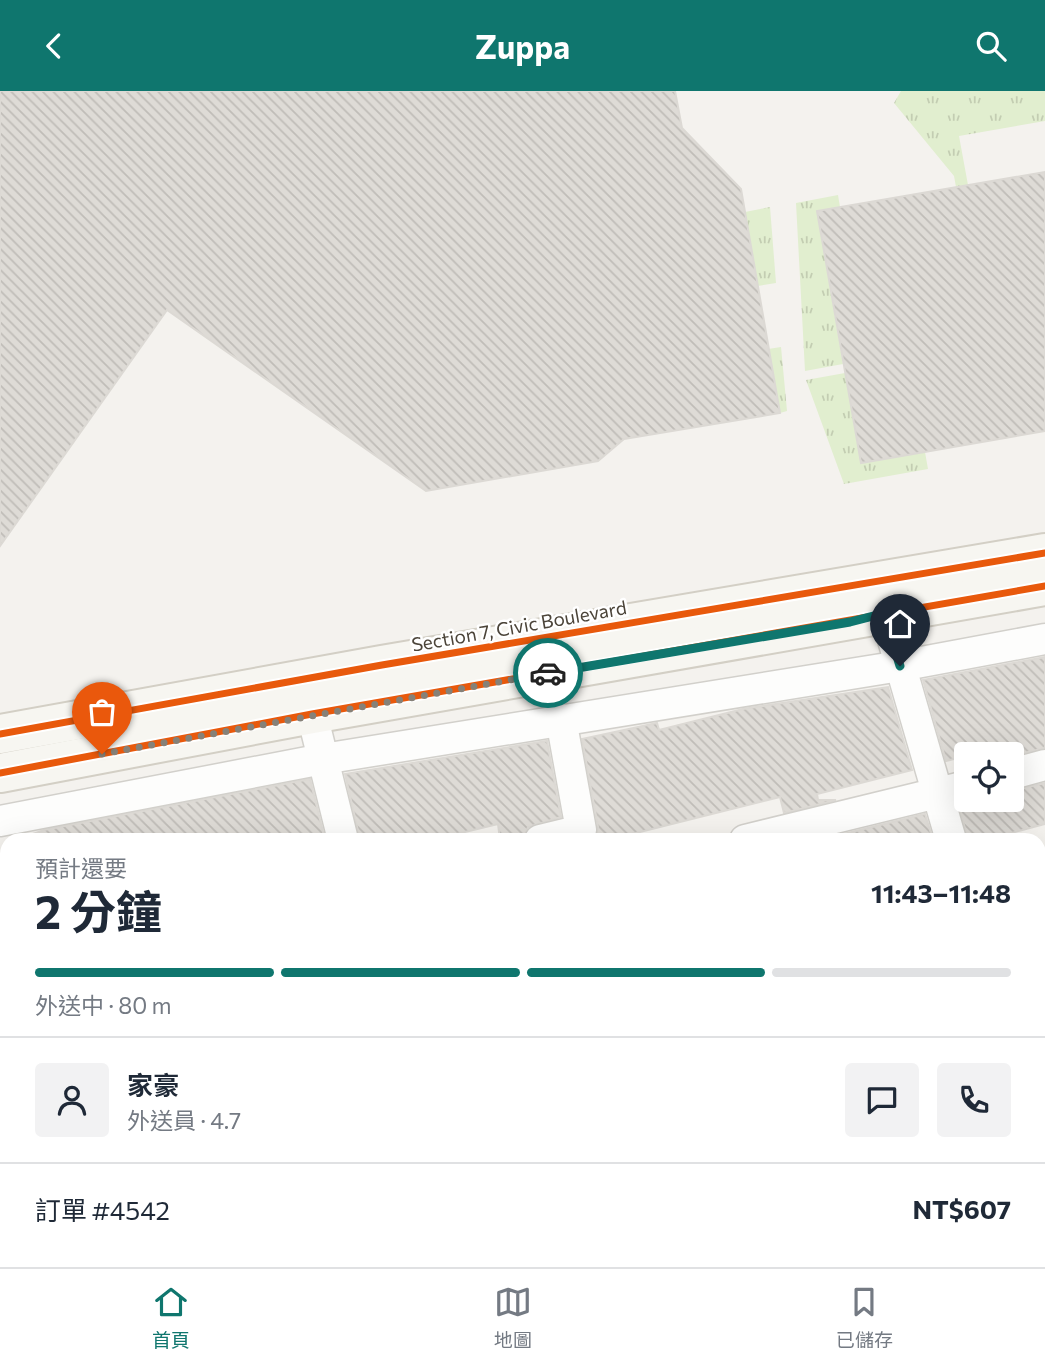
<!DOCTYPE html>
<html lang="zh-TW">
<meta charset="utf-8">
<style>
:root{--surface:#fff;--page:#f2f2f3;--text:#1f2937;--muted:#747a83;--line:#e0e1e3;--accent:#0f766e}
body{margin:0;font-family:Commissioner,"Noto Sans TC",sans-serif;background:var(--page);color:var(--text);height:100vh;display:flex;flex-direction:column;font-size:26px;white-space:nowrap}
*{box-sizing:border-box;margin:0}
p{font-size:23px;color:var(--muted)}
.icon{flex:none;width:38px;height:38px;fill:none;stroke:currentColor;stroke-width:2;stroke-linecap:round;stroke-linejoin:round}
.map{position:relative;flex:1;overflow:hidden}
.panel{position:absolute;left:0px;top:742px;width:1046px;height:434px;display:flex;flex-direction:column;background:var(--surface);border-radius:21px 21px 0 0;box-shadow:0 7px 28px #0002}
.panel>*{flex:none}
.fabs{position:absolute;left:954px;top:651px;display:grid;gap:14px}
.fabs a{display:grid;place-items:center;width:70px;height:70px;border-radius:7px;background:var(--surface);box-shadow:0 7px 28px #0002;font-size:35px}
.pin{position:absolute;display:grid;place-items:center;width:60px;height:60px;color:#fff;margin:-72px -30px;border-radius:50% 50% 50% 0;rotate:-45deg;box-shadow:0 0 7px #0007}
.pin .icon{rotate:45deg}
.courier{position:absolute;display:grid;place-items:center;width:70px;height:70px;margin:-35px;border:5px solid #0f766e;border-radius:50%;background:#fff;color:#222;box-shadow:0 2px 9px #0007}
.head em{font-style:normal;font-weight:700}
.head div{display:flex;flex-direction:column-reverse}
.head{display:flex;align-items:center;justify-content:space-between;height:119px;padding:0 35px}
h1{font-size:46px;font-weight:700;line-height:52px}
.bar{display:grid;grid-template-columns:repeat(4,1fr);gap:10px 7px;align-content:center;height:84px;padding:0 35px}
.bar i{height:9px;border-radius:5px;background:var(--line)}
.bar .active{background:var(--accent)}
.bar p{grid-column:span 4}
.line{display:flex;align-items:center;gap:18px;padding:0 35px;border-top:2px solid var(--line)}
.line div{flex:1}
.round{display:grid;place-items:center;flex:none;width:74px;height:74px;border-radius:7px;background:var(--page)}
header{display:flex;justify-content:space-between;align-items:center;height:91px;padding:0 35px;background:var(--accent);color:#fff;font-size:32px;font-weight:700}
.tab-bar{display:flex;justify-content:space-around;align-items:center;height:98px;border-top:2px solid var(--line);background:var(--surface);font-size:19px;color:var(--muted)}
.tab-bar a{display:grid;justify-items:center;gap:4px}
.tab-bar .active{color:var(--accent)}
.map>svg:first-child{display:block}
.grass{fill:url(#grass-tufts)}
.parking{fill:#e6e3df}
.building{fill:url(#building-back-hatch);stroke:#dcd9d4;stroke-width:2}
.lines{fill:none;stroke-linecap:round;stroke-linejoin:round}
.lane-casing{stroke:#d2d0cb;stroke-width:18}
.street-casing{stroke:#d2d0cb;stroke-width:33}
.secondary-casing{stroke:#d3cfc5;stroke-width:42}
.primary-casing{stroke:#d6cebb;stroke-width:42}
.lane{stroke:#fdfdfc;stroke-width:14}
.street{stroke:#fdfdfc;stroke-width:30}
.secondary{stroke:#f7f6f1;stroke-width:38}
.primary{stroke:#f2efe6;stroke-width:38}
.cycleway-casing{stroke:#fff;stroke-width:11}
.cycleway{stroke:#e8590c;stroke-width:7}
.done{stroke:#868178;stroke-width:7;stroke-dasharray:0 12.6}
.route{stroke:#0f766e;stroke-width:9}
.labels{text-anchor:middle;stroke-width:5;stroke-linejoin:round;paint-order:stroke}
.street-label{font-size:19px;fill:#4b4439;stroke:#fff}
</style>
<header><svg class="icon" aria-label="back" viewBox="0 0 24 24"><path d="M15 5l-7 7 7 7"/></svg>Zuppa<svg class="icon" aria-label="search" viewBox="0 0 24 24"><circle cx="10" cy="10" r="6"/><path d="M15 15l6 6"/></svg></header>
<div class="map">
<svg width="1045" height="1176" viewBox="0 0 1045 1176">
<defs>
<pattern id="grass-tufts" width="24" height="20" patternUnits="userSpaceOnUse" patternTransform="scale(1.75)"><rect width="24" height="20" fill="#e1eecf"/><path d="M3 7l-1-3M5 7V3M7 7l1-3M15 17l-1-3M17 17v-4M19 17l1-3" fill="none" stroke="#c3cdb2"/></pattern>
<pattern id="building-back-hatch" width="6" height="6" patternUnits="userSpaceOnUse" patternTransform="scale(1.75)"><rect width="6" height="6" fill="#dedbd6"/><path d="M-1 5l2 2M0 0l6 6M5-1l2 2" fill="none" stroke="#c0bdb8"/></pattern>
</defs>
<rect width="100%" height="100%" fill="#f4f2ee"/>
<!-- grass -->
<g class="grass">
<polygon points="901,0 1045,0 1045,30 959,45 968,94 956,96 954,85 894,12"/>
<polygon points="838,104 840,116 817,121 843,273 805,280 796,112"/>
<polygon points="770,116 776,192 758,195 745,121"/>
<polygon points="781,256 787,320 780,322 768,258"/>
<polygon points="845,282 861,372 925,361 928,378 844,393 806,289"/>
</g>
<!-- parking -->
<polygon class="parking" points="477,1169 850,1169 823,1176 465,1176 464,1172"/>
<!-- building -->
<g class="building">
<polygon points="0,0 675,0 682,37 741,98 780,322 624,348 598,370 426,400 167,219 0,455"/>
<polygon points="1045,81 1045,340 861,372 817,120"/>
<polygon points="1045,566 1045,657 1012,665 1012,653 946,670 923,589"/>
<polygon points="888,596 912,679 817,703 818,709 836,709 784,722 780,706 608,749 595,749 598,736 582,648 657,632 659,639 743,618"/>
<polygon points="547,650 561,726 528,736 523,749 500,749 498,733 432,749 360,749 345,683"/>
<polygon points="310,688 325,749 34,749 33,743 44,739"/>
<polygon points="1045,692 1045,733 985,749 968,749 959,715 976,709 1012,709 1012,700"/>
<polygon points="925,723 933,749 819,749"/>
</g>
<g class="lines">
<defs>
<g id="lane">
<polyline points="1040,1009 1045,1008"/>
<polyline points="0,1094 7,1092"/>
<polyline points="414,1176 442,1169"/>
</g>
<g id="street">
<polyline points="889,521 893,549 951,749"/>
<polyline points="312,623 343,749"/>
<polyline points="1012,683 1045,674"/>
<polyline points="0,730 323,668 900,575 1045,548"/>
<polyline points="540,749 581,739 561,628"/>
<polyline points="745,749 966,695"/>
<polyline points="1040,828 1045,827"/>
<polyline points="0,893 7,891"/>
<polyline points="0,990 7,1012"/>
<polyline points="1040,1095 1045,1113"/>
<polyline points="57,1169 59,1176"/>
<polyline points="444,1169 445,1176"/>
</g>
<g id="secondary">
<polyline points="0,643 382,574 1045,462"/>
<polyline points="0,682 312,623 1045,495"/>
</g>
<g id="primary">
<polyline points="1040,1142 1045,1141"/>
<polyline points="877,1176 908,1169"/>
</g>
</defs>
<!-- lane casing -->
<use href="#lane" class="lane-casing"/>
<!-- street casing -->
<use href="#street" class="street-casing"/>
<!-- secondary casing -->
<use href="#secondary" class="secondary-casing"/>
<!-- primary casing -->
<use href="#primary" class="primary-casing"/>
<!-- lane -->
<use href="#lane" class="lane"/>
<!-- street -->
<use href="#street" class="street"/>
<!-- secondary -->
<use href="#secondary" class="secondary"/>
<!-- primary -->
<use href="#primary" class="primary"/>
<defs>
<g id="cycleway">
<polyline points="0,643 382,574 1045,462"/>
<polyline points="0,682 312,623 1045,495"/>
</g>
</defs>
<!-- cycleway casing -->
<use href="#cycleway" class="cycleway-casing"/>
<!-- cycleway -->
<use href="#cycleway" class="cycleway"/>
</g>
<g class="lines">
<!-- done -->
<polyline class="done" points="102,663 548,582"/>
<!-- route -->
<polyline class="route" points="548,582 850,531 889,521 892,549 900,575"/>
</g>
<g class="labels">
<!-- street labels -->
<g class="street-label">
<text transform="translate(519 535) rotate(-10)" y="7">Section 7, Civic Boulevard</text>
</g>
</g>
</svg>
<div class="fabs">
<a><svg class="icon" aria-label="locate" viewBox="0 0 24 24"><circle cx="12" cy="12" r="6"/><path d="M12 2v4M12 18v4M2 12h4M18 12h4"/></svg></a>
</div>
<div class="pin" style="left:102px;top:663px;background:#ea580c"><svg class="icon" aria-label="bag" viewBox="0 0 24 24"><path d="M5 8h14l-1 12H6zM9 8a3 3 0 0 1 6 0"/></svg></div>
<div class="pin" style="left:900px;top:575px;background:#1f2937"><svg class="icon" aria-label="home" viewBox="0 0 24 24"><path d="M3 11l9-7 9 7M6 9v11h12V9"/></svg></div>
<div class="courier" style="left:548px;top:582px"><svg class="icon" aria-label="car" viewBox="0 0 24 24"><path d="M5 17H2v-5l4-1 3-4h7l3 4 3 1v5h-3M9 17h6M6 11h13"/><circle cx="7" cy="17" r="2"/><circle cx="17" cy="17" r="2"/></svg></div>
<section class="panel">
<div class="head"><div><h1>2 分鐘</h1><p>預計還要</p></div><em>11:43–11:48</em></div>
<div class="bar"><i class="active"></i><i class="active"></i><i class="active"></i><i></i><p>外送中 · 80 m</p></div>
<div class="line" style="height:126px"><a class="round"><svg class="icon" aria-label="person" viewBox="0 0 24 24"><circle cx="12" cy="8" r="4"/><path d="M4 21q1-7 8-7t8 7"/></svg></a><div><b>家豪</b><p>外送員 · 4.7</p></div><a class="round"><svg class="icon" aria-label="chat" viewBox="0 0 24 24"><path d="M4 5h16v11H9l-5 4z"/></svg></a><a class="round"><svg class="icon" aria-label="phone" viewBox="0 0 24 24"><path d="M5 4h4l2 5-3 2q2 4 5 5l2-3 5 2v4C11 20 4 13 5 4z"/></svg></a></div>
<div class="line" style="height:91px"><div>訂單 #4542</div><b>NT$607</b></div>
</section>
</div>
<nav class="tab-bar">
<a class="active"><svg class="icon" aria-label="home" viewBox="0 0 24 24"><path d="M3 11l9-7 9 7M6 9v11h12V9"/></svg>首頁</a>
<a><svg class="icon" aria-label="map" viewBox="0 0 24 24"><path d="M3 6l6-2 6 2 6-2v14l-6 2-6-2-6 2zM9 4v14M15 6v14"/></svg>地圖</a>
<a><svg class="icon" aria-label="saved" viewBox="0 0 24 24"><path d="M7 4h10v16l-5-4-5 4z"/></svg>已儲存</a>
</nav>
